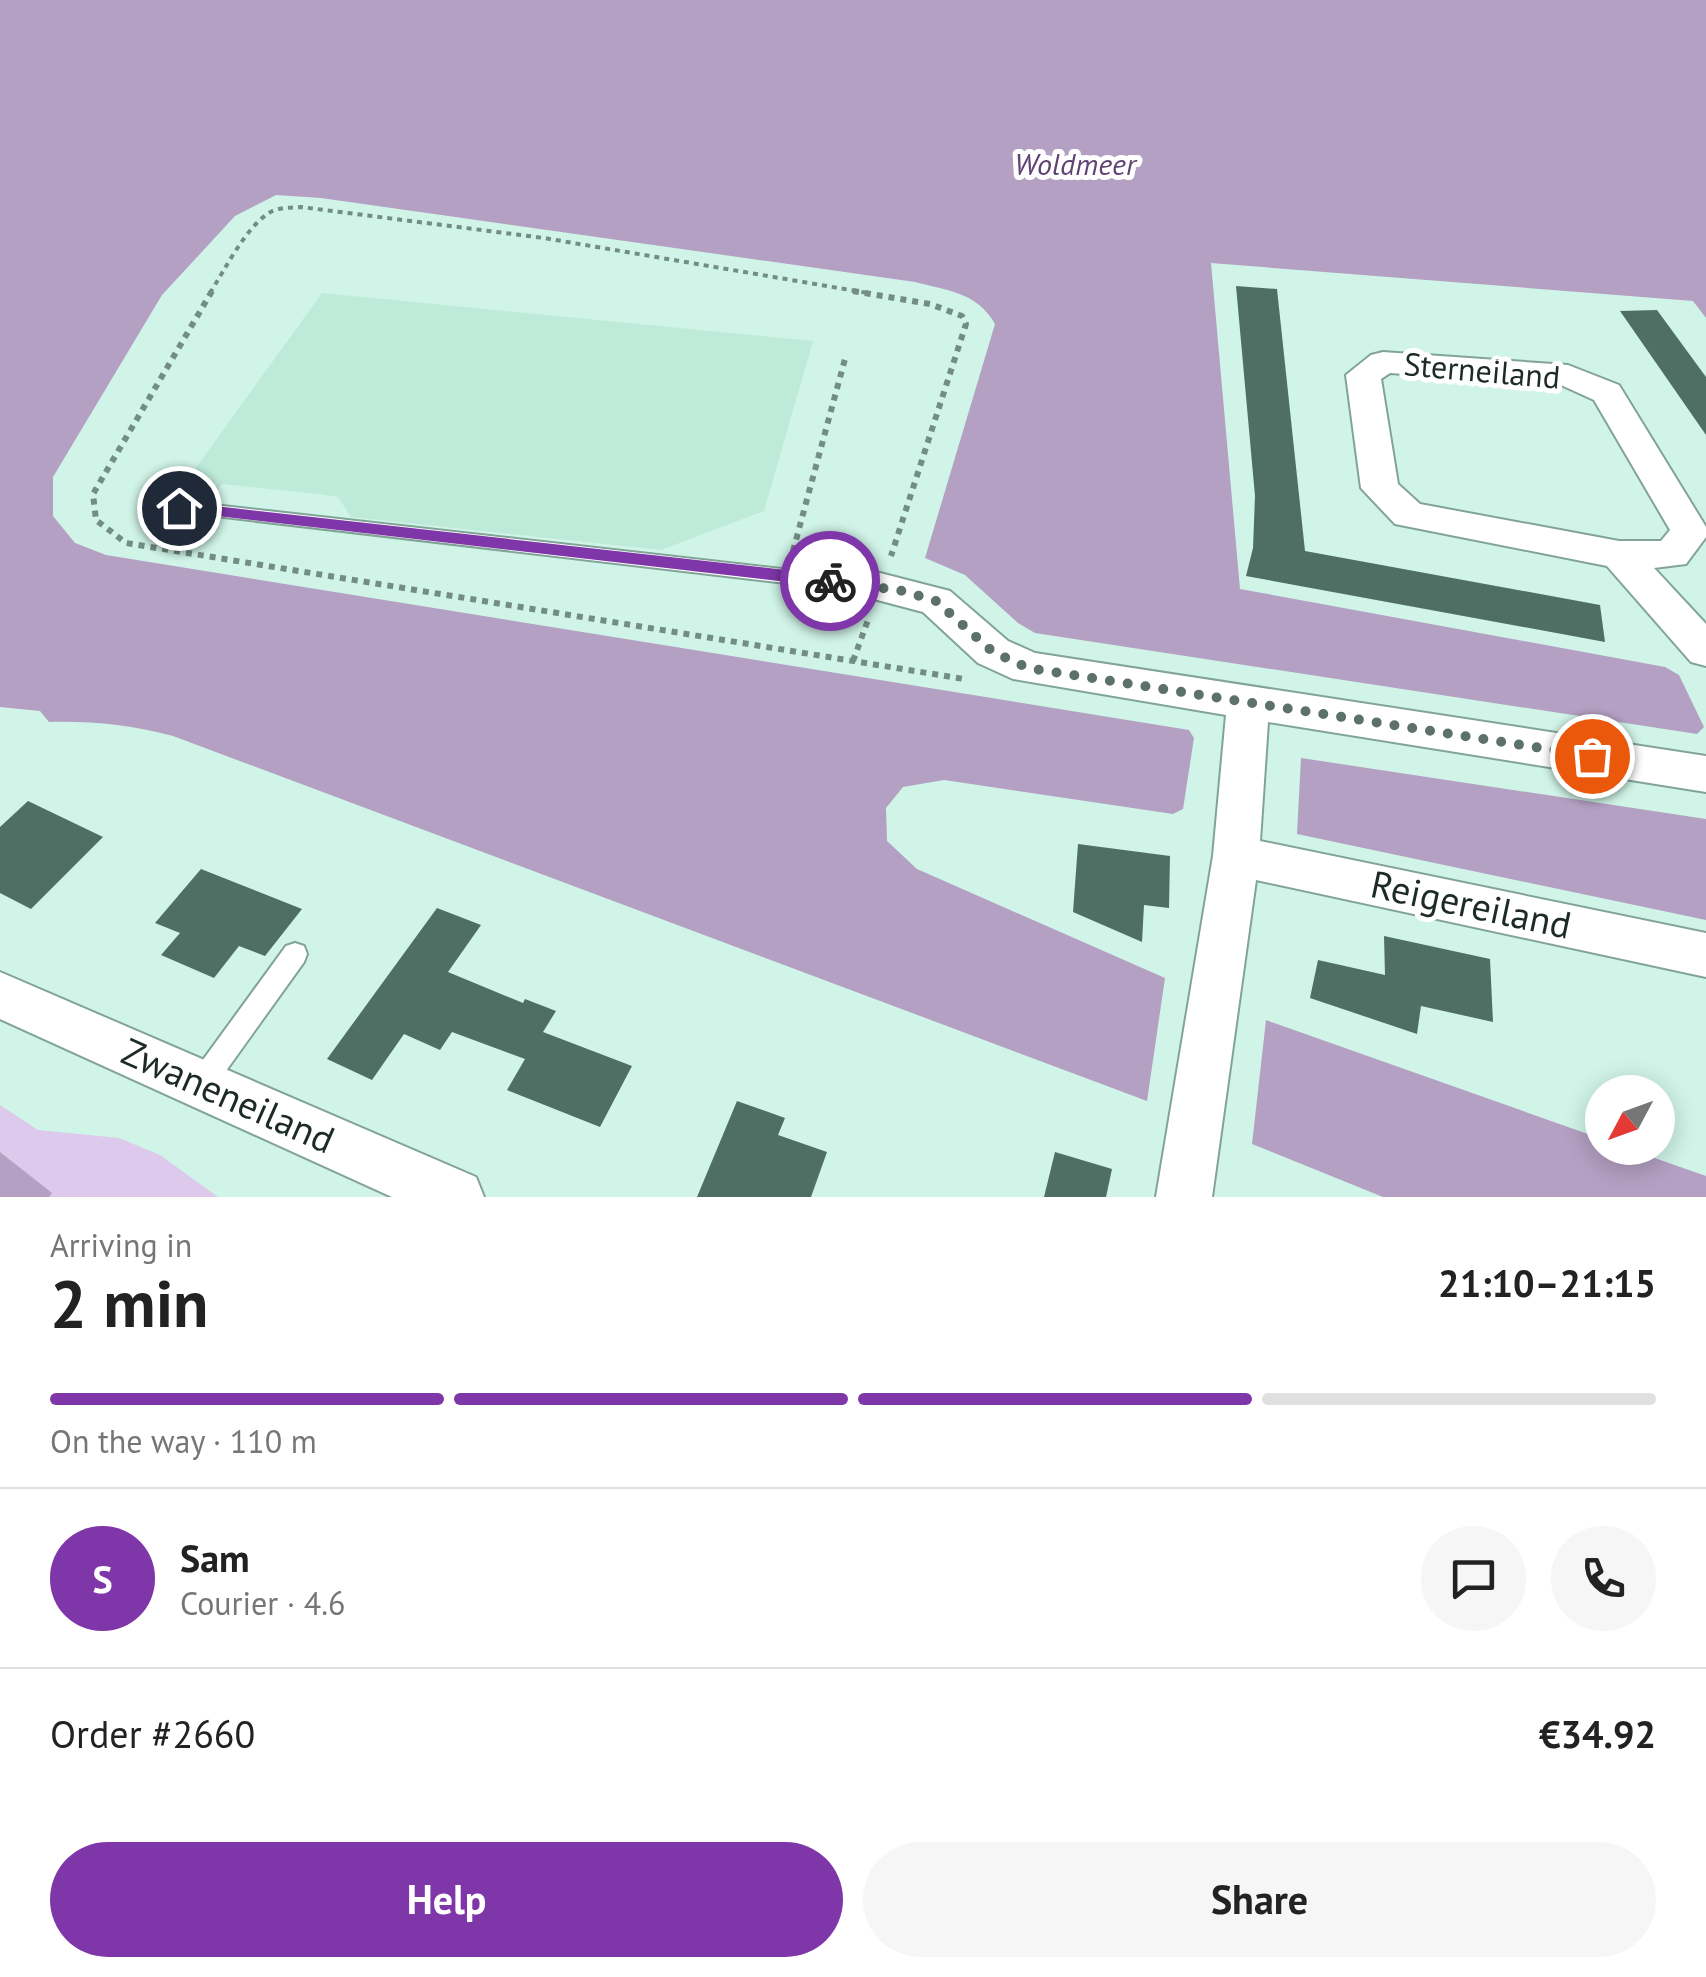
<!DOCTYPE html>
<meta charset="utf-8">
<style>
:root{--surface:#fff;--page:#f6f6f6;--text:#222;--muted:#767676;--line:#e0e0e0;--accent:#7f36a9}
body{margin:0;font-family:"PT Sans",sans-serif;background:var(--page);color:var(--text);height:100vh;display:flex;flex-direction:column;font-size:38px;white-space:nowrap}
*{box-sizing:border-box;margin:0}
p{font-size:32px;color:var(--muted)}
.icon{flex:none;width:55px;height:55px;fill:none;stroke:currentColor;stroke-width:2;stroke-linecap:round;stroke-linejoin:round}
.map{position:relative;height:1197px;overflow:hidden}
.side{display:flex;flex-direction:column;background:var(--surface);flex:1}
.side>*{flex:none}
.needle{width:65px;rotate:229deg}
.fabs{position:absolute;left:1585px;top:1075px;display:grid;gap:20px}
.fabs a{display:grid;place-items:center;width:90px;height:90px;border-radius:50%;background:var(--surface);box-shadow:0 5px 25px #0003;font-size:50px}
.pin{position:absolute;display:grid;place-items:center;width:85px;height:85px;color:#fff;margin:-42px;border:5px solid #fff;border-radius:50%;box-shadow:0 2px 10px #0007}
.courier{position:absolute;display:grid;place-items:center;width:100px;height:100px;margin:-50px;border:8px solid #7f36a9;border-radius:50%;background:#fff;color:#222;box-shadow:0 2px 12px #0007}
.overview em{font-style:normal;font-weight:800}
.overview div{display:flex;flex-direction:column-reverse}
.overview{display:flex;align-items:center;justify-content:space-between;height:170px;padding:0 50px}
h1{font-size:65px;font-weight:800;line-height:75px}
.bar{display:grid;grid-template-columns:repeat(4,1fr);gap:15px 10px;align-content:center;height:120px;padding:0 50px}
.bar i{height:12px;border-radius:8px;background:var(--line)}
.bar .current{background:var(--accent)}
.bar p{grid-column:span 4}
.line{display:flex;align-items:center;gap:25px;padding:0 50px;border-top:2px solid var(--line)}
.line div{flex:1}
.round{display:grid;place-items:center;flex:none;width:105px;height:105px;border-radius:52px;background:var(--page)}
.button{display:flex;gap:20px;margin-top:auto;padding:20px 50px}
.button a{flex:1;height:115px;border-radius:60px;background:var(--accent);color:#fff;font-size:40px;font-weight:800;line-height:115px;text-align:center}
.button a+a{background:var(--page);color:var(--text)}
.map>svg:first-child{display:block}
.built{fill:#beead9}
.green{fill:#dcc9eb}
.water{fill:#b4a0c3}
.building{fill:#4f6f64}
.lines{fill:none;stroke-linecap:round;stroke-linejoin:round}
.lane-casing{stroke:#82a498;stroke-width:4}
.street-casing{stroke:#82a498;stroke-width:4}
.path-far1{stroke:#748d84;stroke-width:4;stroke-dasharray:5 5;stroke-linecap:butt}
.path{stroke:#748d84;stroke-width:6;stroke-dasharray:6 6;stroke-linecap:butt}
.lane{fill:#fff;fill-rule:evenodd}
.street{fill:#fff;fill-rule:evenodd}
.route{fill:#7f36a9}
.done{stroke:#5c716a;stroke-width:10;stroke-dasharray:0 18}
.labels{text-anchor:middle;stroke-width:10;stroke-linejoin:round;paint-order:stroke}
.far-water-label{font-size:30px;font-style:italic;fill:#604373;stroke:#fff}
.street-label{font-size:32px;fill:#1d2b26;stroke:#fff}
.near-street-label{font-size:38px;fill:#1d2b26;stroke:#fff}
</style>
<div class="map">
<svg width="1706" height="1197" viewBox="0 0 1706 1197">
<rect width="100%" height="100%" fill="#d0f4e7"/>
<!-- built -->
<polygon class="built" points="322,293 813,341 764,511 661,550 351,517 338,497 317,494 222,484 209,502 175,497"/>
<!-- green -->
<polygon class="green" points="0,1105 38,1130 119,1138 160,1155 218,1197 49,1197 51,1193 0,1152"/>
<!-- water -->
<g class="water">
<path d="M0,0H1706V318L1693,301L1211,263L1240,589L1665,667L1679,675L1704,727L1697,734L1035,633L1018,623L965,575L925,558L995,324C977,292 948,291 915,282L321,198L276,195L235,216L162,295L53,477V516L75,543L106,555L1189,730L1194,738L1183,809L1173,814L944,780L903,787L886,808L887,841L917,869L1165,978L1147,1101L173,736C131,725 92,721 49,722L40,711L0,707Z"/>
<polygon points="1301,758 1706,819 1706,920 1297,834"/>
<polygon points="1266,1020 1602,1139 1602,1148 1626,1148 1706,1176 1706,1197 1383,1197 1252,1144"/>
<polygon points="0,1152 52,1193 49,1197 0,1197"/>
</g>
<!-- building -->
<g class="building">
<polygon points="1236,286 1277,289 1305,551 1600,605 1605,642 1246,576 1253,548 1255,496"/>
<polygon points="1657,310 1706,377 1706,435 1620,311"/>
<polygon points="28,801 103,837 31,909 0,893 0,827"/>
<polygon points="1078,844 1170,856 1169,908 1144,905 1142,942 1073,912"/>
<polygon points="201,869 302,909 265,956 239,946 214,978 161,955 180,933 155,923"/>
<polygon points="437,908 481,925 448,972 523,1003 525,999 556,1011 543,1032 632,1066 600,1127 507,1090 525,1059 452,1032 440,1050 404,1034 372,1080 327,1059"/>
<polygon points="1384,936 1490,959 1493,1022 1421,1006 1417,1034 1310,998 1318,960 1385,975"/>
<polygon points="737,1101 785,1118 778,1135 827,1152 811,1197 697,1197"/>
<polygon points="1055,1152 1112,1169 1106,1197 1044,1197"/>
</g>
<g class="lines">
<defs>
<g id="lane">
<polygon points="179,501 880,580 890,587 880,594 172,511 170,507 172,503"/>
<polygon points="295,943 304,946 307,954 304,962 210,1093 201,1097 192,1093 188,1084 192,1075 286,946"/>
</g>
<g id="street">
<path d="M1383,352L1568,365L1619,385L1706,527V537L1686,564L1654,568L1706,624V666L1691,662L1607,566L1395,524L1361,488L1346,375L1371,355ZM1390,373L1561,385L1594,400L1670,530L1661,541H1619L1420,504L1398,484L1381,379Z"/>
<polygon points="880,573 950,591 1008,641 1035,653 1706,756 1706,792 1268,722 1260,841 1706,933 1706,977 1256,880 1212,1197 1156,1197 1213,856 1226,715 1013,679 978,663 923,612 866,597 860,587 866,577"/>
<polygon points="0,972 476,1177 484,1197 392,1197 0,1019"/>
</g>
</defs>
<!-- lane casing -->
<use href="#lane" class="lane-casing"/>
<!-- street casing -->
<use href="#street" class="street-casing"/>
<!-- path-far1 -->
<path class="path-far1" d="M210,293C224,271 246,227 269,213C277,207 291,208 301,207L544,238L868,293"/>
<!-- path -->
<g class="path">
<polyline points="212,291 93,494 96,520 126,543 964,679"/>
<polyline points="853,291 930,304 962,316 966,324 891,556"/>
<polyline points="793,551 845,359"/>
<polyline points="853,661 868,620"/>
</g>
<!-- lane -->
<use href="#lane" class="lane"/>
<!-- street -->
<use href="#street" class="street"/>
</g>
<!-- route -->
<polygon class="route" points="179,502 830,575 838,581 830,587 174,511 172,508"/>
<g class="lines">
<!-- done -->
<polyline class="done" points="830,581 903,591 936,601 993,652 1028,668 1592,756"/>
</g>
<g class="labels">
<!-- far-water labels -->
<g class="far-water-label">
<text x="1075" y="175">Woldmeer</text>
</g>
<!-- street labels -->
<g class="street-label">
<text transform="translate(1482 371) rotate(5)" y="11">Sterneiland</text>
</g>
<!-- near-street labels -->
<g class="near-street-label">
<text transform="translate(1471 905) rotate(12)" y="13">Reigereiland</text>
<text transform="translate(228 1096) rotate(24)" y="13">Zwaneneiland</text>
</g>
</g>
</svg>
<div class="fabs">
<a><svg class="needle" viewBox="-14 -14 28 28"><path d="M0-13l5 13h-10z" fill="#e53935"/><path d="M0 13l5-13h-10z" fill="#767676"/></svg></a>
</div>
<div class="pin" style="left:1592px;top:756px;background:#ea580c"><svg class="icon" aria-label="bag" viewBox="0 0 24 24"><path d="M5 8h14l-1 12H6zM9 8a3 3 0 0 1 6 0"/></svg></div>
<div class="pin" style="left:179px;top:508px;background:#1f2937"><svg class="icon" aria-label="home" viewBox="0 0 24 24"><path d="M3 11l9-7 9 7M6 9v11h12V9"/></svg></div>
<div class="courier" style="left:830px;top:581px"><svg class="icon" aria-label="bike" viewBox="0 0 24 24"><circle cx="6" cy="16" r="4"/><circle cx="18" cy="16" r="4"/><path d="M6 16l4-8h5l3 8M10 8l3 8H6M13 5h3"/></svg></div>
</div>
<section class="side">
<div class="overview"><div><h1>2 min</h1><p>Arriving in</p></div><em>21:10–21:15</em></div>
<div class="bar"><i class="current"></i><i class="current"></i><i class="current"></i><i></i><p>On the way · 110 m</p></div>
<div class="line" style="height:180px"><b class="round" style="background:var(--accent);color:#fff">S</b><div><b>Sam</b><p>Courier · 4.6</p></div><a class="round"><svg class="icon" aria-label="chat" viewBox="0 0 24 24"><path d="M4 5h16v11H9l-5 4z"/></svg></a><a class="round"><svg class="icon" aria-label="phone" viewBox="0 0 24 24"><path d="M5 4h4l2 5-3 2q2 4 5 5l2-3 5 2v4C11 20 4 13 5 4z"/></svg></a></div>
<div class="line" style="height:130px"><div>Order #2660</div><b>€34.92</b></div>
<div class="button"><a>Help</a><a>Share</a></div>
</section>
